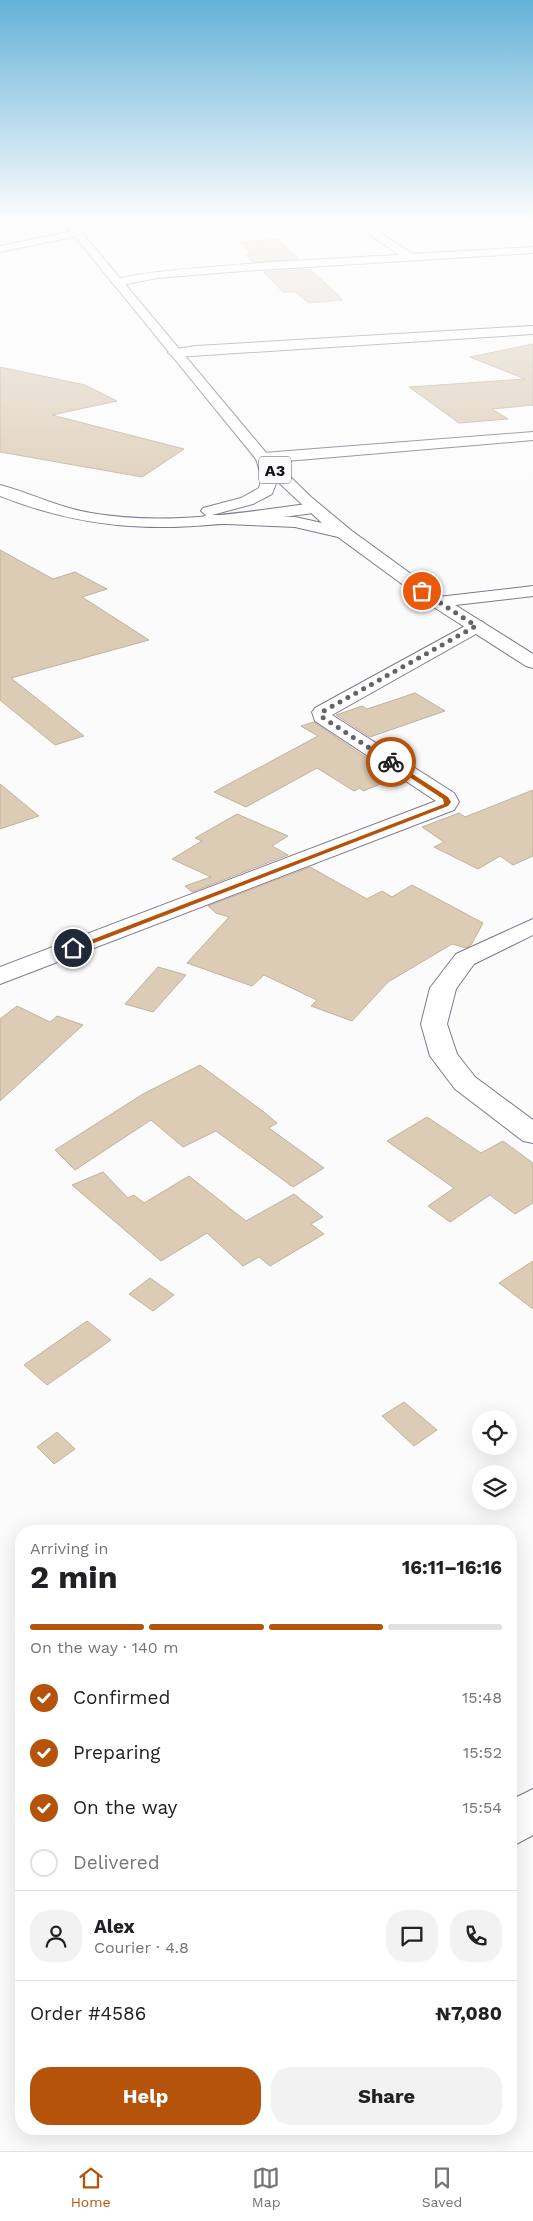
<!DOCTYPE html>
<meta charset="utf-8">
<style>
:root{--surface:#fff;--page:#f2f2f2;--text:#202124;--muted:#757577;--line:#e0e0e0;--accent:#b45309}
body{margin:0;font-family:"Work Sans",sans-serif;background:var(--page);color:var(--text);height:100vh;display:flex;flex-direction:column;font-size:19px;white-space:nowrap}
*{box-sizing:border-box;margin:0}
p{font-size:16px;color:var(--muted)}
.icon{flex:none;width:28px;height:28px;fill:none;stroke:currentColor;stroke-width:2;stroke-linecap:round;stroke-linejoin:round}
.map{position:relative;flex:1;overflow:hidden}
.drawer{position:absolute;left:15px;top:1525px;width:502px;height:610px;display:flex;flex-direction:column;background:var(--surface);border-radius:20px;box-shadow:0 5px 20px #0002}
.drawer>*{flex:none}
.buttons{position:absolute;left:472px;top:1410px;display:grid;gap:10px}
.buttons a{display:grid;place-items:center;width:45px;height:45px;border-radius:50%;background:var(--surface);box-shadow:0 5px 20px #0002;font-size:25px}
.pin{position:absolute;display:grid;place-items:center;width:42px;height:42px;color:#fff;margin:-21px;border:2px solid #fff;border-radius:50%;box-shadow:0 1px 5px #0007}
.courier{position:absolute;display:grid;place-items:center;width:50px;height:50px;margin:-25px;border:4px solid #b45309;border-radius:50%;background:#fff;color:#222;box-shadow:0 1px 6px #0007}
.overview em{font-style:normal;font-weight:700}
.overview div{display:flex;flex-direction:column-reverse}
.overview{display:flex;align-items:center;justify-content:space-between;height:85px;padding:0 15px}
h1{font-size:32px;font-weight:700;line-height:38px}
.bar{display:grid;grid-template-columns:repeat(4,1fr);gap:8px 5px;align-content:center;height:60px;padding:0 15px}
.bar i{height:6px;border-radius:4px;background:var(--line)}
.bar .active{background:var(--accent)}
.bar p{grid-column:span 4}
.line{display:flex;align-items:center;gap:12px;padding:0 15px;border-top:1px solid var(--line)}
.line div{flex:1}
.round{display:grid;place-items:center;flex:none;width:52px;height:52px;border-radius:20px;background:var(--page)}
ol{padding:0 15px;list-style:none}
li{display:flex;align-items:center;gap:15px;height:55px}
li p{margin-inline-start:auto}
li .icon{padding:5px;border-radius:50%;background:var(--accent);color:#fff;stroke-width:4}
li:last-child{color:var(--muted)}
li i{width:28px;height:28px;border:2px solid var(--line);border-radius:50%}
.cta{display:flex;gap:10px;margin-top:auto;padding:10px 15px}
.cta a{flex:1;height:58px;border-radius:20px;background:var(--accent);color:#fff;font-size:20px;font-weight:700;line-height:58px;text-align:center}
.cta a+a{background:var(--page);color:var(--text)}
.menu{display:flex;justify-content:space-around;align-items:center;height:70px;border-top:1px solid var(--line);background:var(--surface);font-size:14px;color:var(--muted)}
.menu a{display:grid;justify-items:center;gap:2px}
.menu .active{color:var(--accent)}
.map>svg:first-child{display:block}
.building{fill:#dcccb6;stroke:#c2b29c}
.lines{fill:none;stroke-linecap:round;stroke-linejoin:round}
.minor-casing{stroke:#80788f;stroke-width:2}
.major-casing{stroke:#80788f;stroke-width:2}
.highway-casing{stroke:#80788f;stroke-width:2}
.minor{fill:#fff;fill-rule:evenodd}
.major{fill:#fff;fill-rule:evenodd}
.highway{fill:#fff;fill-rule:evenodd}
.route{fill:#b45309}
.done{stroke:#656369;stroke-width:5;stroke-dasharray:0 9}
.labels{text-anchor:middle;stroke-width:4;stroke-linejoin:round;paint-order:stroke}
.shield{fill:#fbfbfb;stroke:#59575e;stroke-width:1}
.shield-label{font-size:16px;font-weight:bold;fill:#14111a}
</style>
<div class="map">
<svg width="533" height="2151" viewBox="0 0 533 2151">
<rect width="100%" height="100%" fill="#fbfbfb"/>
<!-- building -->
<g class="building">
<polygon points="278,239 299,259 253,262 246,254 251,254 240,242"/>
<polygon points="310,269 343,300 309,303 295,292 283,292 263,272"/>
<polygon points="533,344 533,405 492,409 508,419 459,423 409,387 525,379 470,357"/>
<polygon points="0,367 85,385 117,401 52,415 184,449 142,477 0,452"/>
<polygon points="0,550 53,579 75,572 107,589 82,597 149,640 11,678 84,736 55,745 0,700"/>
<polygon points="415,693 445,711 370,737 336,715 362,706 367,709"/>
<polygon points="314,722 396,778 363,791 360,788 354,791 317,768 246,807 214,792 318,736 301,726"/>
<polygon points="0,784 39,816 0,829"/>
<polygon points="533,790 533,856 513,865 500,856 478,869 434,847 444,842 422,827 459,813 465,817"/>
<polygon points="237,814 288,836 272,846 288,855 192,892 185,886 211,877 172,859 202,841 195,838"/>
<polygon points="310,867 367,899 382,891 392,897 412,885 483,923 471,945 466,948 452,944 388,982 352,1021 311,1006 317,1000 264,975 252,986 187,963 229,917 216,913 208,906"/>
<polygon points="158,967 186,975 153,1012 125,1004"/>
<polygon points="17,1006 50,1022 57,1016 83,1025 0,1101 0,1019"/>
<polygon points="200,1065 264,1112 277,1123 269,1128 324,1168 293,1187 216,1131 183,1147 151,1120 75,1170 55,1150 143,1094"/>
<polygon points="427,1117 481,1153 503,1141 533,1163 533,1203 515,1214 490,1195 450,1222 428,1206 454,1188 387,1141"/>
<polygon points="103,1172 128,1198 134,1195 144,1203 189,1176 246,1221 294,1194 323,1217 311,1224 324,1234 270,1266 259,1257 243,1266 207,1233 161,1261 72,1185"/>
<polygon points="533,1261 533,1309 499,1283"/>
<polygon points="150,1278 174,1295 153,1311 129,1294"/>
<polygon points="87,1321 111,1340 47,1385 24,1365"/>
<polygon points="404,1402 437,1430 414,1446 382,1416"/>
<polygon points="57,1432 75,1449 54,1464 37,1447"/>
</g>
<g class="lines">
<defs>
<g id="minor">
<path d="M352,222H363L413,254L533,247V253L242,271L157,278L117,286L111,282C125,268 363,257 399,255Z"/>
<polygon points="78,230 83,233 82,235 0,252 0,246"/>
<polygon points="533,326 533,334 175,357 168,353 170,350 196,346"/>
<polygon points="533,432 533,440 263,463 255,458 263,453"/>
<polygon points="533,586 533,596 438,607 432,606 429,602 432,598 438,597"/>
<polygon points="476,620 483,622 485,626 483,630 332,715 454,793 459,802 454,810 0,984 0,967 436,801 315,721 312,712 315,708"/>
<polygon points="533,919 533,935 474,964 456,989 447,1024 457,1054 475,1077 533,1120 533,1143 523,1141 455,1089 430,1056 421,1024 430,988 456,954"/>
<polygon points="533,1789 533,1835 511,1847 511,1800"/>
</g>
<path id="major" d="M0,485C31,493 59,508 91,513C165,526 240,513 314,503L322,508L314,513C196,528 114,541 0,496Z"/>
<path id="highway" d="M63,222H73L268,455L311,497L352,531L444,598L533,654V668L526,666L432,606L338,537L295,527L201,523L199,520L206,515L201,511L203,508L241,498L259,488L262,478L256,459ZM277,481L322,523L295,517L212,515L253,504L272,494Z"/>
</defs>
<!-- minor casing -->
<use href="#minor" class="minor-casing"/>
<!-- major casing -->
<use href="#major" class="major-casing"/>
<!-- highway casing -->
<use href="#highway" class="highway-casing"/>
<!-- minor -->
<use href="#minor" class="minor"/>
<!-- major -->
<use href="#major" class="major"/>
<!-- highway -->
<use href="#highway" class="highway"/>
</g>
<!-- sky -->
<linearGradient id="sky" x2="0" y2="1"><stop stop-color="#65b2d8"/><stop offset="0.42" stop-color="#fdfdfd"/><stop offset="1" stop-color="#fdfdfd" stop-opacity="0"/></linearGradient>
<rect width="533" height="523" fill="url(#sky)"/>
<!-- route -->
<polygon class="route" points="391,760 448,797 451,802 448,806 76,950 70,948 444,804 443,799 388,763"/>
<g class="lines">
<!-- done -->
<polyline class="done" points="391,762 322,717 322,712 476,626 422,591"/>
</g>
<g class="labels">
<!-- shield labels -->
<rect class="shield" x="259" y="456.5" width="32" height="27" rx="4"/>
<g class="shield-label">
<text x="275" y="476">A3</text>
</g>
</g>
</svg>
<div class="buttons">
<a><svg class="icon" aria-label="locate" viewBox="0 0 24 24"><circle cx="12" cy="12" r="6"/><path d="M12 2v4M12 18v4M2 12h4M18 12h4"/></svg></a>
<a><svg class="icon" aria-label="layers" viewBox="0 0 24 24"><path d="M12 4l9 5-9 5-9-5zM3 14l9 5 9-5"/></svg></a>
</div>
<div class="pin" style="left:422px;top:591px;background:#ea580c"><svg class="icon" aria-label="bag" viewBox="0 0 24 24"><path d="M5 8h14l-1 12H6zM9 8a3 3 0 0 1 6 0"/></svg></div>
<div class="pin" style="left:73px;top:948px;background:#1f2937"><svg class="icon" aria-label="home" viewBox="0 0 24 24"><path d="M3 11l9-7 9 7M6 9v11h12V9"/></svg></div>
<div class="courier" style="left:391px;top:762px"><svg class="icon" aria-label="bike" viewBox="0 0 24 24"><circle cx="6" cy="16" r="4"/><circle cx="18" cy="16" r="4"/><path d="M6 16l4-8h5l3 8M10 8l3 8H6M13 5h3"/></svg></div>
<section class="drawer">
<div class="overview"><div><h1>2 min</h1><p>Arriving in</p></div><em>16:11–16:16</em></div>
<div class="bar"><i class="active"></i><i class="active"></i><i class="active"></i><i></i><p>On the way · 140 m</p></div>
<ol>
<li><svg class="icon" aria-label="check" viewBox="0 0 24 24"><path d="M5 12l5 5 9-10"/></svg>Confirmed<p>15:48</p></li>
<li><svg class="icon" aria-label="check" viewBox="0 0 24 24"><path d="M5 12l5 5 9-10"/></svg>Preparing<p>15:52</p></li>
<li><svg class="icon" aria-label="check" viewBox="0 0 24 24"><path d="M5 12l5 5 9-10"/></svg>On the way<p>15:54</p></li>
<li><i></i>Delivered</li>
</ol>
<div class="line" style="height:90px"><a class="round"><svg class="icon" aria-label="person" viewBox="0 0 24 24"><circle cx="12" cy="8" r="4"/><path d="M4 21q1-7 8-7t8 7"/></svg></a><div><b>Alex</b><p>Courier · 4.8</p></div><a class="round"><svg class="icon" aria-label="chat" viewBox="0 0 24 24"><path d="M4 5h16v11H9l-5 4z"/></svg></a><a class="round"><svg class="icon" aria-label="phone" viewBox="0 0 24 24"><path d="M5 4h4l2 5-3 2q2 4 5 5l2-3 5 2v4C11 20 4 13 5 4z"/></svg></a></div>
<div class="line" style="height:65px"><div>Order #4586</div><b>₦7,080</b></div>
<div class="cta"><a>Help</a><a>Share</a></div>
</section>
</div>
<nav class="menu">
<a class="active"><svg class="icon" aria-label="home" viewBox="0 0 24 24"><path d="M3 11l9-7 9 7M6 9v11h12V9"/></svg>Home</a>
<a><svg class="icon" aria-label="map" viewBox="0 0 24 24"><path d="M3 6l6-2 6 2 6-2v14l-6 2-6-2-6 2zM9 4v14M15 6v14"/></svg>Map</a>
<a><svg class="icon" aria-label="saved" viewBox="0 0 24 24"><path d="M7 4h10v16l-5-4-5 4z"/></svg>Saved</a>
</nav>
